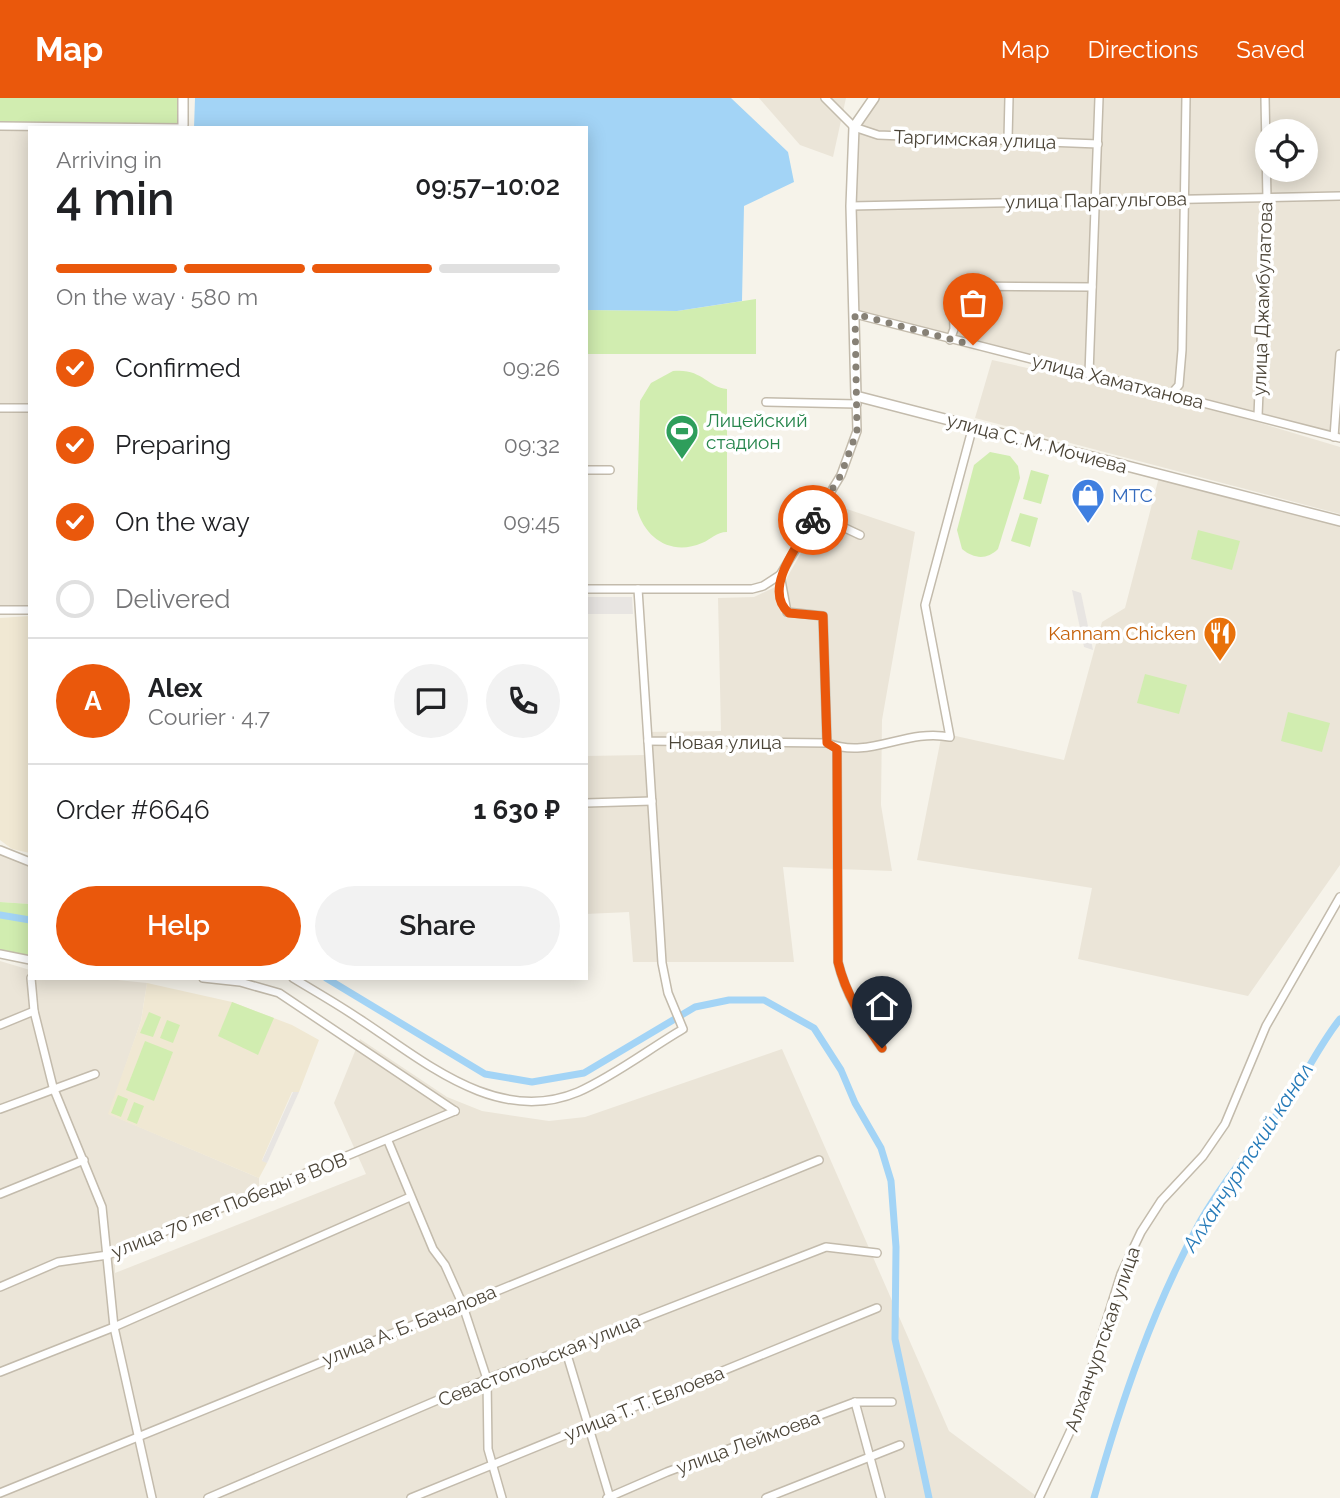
<!DOCTYPE html>
<meta charset="utf-8">
<style>
:root{--surface:#fff;--page:#f2f2f2;--text:#202124;--muted:#757577;--line:#e0e0e0;--accent:#ea580c}
body{margin:0;font-family:Raleway,sans-serif;background:var(--page);color:var(--text);height:100vh;display:flex;flex-direction:column;font-size:26px;white-space:nowrap}
*{box-sizing:border-box;margin:0}
p{font-size:23px;color:var(--muted)}
.icon{flex:none;width:38px;height:38px;fill:none;stroke:currentColor;stroke-width:2;stroke-linecap:round;stroke-linejoin:round}
.map{position:relative;flex:1;overflow:hidden}
.details{position:absolute;left:28px;top:28px;width:560px;height:854px;display:flex;flex-direction:column;background:var(--surface);border-radius:0px;box-shadow:0 4px 18px #0003}
.details>*{flex:none}
.buttons{position:absolute;left:1255px;top:21px;display:grid;gap:14px}
.buttons a{display:grid;place-items:center;width:63px;height:63px;border-radius:50%;background:var(--surface);box-shadow:0 4px 18px #0003;font-size:35px}
.pin{position:absolute;display:grid;place-items:center;width:60px;height:60px;color:#fff;margin:-72px -30px;border-radius:50% 50% 50% 0;rotate:-45deg;box-shadow:0 0 7px #0007}
.pin .icon{rotate:45deg}
.courier{position:absolute;display:grid;place-items:center;width:70px;height:70px;margin:-35px;border:5px solid #ea580c;border-radius:50%;background:#fff;color:#222;box-shadow:0 2px 9px #0007}
.summary em{font-style:normal;font-weight:600}
.summary div{display:flex;flex-direction:column-reverse}
.summary{display:flex;align-items:center;justify-content:space-between;height:119px;padding:0 28px}
h1{font-size:46px;font-weight:600;line-height:52px}
.bar{display:grid;grid-template-columns:repeat(4,1fr);gap:10px 7px;align-content:center;height:84px;padding:0 28px}
.bar i{height:9px;border-radius:5px;background:var(--line)}
.bar .active{background:var(--accent)}
.bar p{grid-column:span 4}
.line{display:flex;align-items:center;gap:18px;padding:0 28px;border-top:2px solid var(--line)}
.line div{flex:1}
.round{display:grid;place-items:center;flex:none;width:74px;height:74px;border-radius:37px;background:var(--page)}
ol{padding:0 28px;list-style:none}
li{display:flex;align-items:center;gap:21px;height:77px}
li p{margin-inline-start:auto}
li .icon{padding:7px;border-radius:50%;background:var(--accent);color:#fff;stroke-width:4}
li:last-child{color:var(--muted)}
li i{width:38px;height:38px;border:4px solid var(--line);border-radius:50%}
.cta{display:flex;gap:14px;margin-top:auto;padding:14px 28px}
.cta a{flex:1;height:80px;border-radius:42px;background:var(--accent);color:#fff;font-size:28px;font-weight:600;line-height:80px;text-align:center}
.cta a+a{background:var(--page);color:var(--text)}
header{display:flex;align-items:center;gap:42px;box-sizing:border-box;height:98px;padding:0 35px;background:var(--accent);color:#fff}
header strong{font-size:33px}
nav{display:flex;gap:38px;margin-inline-start:auto;font-size:24px}
.map>svg:first-child{display:block}
.residential{fill:#ebe5d8;fill-rule:evenodd}
.education{fill:#f0e8d3}
.green{fill:#d1edb0}
.parking{fill:#e8e5e2}
.water{fill:#a3d4f6}
.lines{fill:none;stroke-linecap:round;stroke-linejoin:round}
.canal{stroke:#a3d4f6;stroke-width:7}
.minor-casing{stroke:#c3bbac;stroke-width:10}
.tertiary-casing{stroke:#c3bbac;stroke-width:12}
.minor{stroke:#fff;stroke-width:7}
.tertiary{stroke:#fff;stroke-width:9}
.done{stroke:#878176;stroke-width:7;stroke-dasharray:0 12.6}
.route{stroke:#ea580c;stroke-width:9}
.labels{text-anchor:middle;stroke-width:7;stroke-linejoin:round;paint-order:stroke}
.street-label{font-size:19px;fill:#4b4437;stroke:#fff}
.leisure-label{font-size:19px;fill:#27864d;stroke:#fff;text-anchor:start}
.shop-label{font-size:19px;fill:#366cbe;stroke:#fff;text-anchor:start}
.food-label{font-size:19px;fill:#c56008;stroke:#fff;text-anchor:end}
.water-label{font-size:21px;font-style:italic;fill:#257ab8;stroke:#fff}
</style>
<header>
<strong>Map</strong>
<nav><a>Map</a><a>Directions</a><a>Saved</a></nav>
</header>
<div class="map">
<svg width="1340" height="1400" viewBox="0 0 1340 1400">
<rect width="100%" height="100%" fill="#f6f3ea"/>
<!-- residential -->
<g class="residential">
<polygon points="759,0 846,0 833,59 800,47"/>
<path d="M874,0H1340V340L855,216L854,29ZM1267,33H1306V72H1267Z"/>
<polygon points="0,28 30,30 30,512 0,512"/>
<polygon points="992,262 1227,315 1340,349 1340,416 975,320"/>
<polygon points="1159,379 1340,428 1340,767 1248,898 1078,861 1092,790 917,762 942,635 1064,662 1102,524 1125,510"/>
<polygon points="829,405 915,434 882,622 881,707 892,773 783,769 794,864 633,864 629,814 586,816 586,658 645,657 644,634 721,633 718,500 754,499 784,485"/>
<polygon points="0,752 30,764 30,806 0,804"/>
<polygon points="0,863 30,872 30,880 98,880 147,885 141,923 109,1016 259,1080 259,1089 115,1148 115,1175 366,1076 334,1005 360,941 447,999 482,1013 549,1023 585,1019 782,951 949,1333 1039,1400 0,1400"/>
</g>
<!-- education -->
<g class="education">
<polygon points="30,518 30,755 12,751 0,742 0,520"/>
<polygon points="147,885 232,904 292,927 319,942 299,994 292,994 262,1062 267,1065 259,1080 108,1016 141,923"/>
</g>
<!-- green -->
<g class="green">
<polygon points="0,0 183,0 183,27 0,28"/>
<polygon points="756,201 756,256 586,256 586,212 677,213"/>
<path d="M673,273C702,270 707,289 727,291V434C716,434 712,441 702,445C672,458 645,441 637,411L640,303L651,285Z"/>
<path d="M990,354L1010,358L1018,368L1020,380L998,451C987,462 974,461 962,451L957,432L974,367Z"/>
<polygon points="1031,372 1049,377 1041,406 1023,401"/>
<polygon points="1020,415 1038,420 1030,449 1011,443"/>
<polygon points="1198,432 1240,443 1232,472 1191,461"/>
<polygon points="1145,576 1187,587 1179,616 1137,605"/>
<polygon points="1288,614 1330,625 1322,654 1281,643"/>
<polygon points="0,804 30,806 30,862 0,856"/>
<polygon points="232,904 274,920 258,957 218,938"/>
<polygon points="149,914 161,919 153,939 140,935"/>
<polygon points="167,922 180,927 173,945 160,940"/>
<polygon points="145,943 173,954 154,1003 126,992"/>
<polygon points="118,997 128,1001 121,1019 111,1015"/>
<polygon points="134,1004 144,1008 137,1026 127,1022"/>
</g>
<!-- parking -->
<g class="parking">
<polygon points="1072,492 1081,495 1093,552 1084,549"/>
<polygon points="586,499 632,499 633,516 586,516"/>
<polygon points="293,994 299,994 267,1065 262,1063"/>
</g>
<!-- water -->
<polygon class="water" points="195,0 731,0 788,54 794,84 744,108 742,203 677,213 586,212 586,30 194,30"/>
<g class="lines">
<!-- canal -->
<g class="canal">
<polyline points="0,817 30,822"/>
<polyline points="326,880 485,976 532,984 584,975 695,909 729,902 764,902 814,930 841,972 855,1005 881,1050 891,1083 896,1149 895,1241 929,1400"/>
<path d="M1094,1400C1121,1304 1153,1209 1201,1122C1226,1079 1259,1041 1288,1001C1307,975 1320,946 1340,921"/>
</g>
<defs>
<g id="minor">
<polyline points="825,0 854,29 878,37 1098,46"/>
<polyline points="0,28 182,30"/>
<polyline points="1008,41 1009,0"/>
<polyline points="851,108 1340,98"/>
<polyline points="855,216 1340,340"/>
<polyline points="950,242 954,231 953,197 960,188 1092,189"/>
<polyline points="1089,276 1099,0"/>
<polyline points="1172,295 1179,287 1182,252 1186,0"/>
<polyline points="766,304 857,306"/>
<polyline points="0,310 30,310"/>
<polyline points="1258,318 1267,101 1265,0"/>
<polyline points="1334,339 1340,256"/>
<polyline points="586,372 610,372"/>
<polyline points="817,417 860,437"/>
<polyline points="780,477 787,514 823,518 827,645"/>
<polyline points="586,491 752,491 763,488 780,477 841,377 857,333 856,298"/>
<path d="M638,491L648,643L827,645C870,662 905,630 950,639L925,507L973,328"/>
<polyline points="0,512 30,512"/>
<path d="M837,651L838,864C846,898 863,922 882,950"/>
<polyline points="586,705 652,703"/>
<polyline points="0,752 30,764"/>
<polyline points="0,856 30,862"/>
<polyline points="31,880 34,913 53,989 102,1109 114,1229 152,1400"/>
<polyline points="203,880 240,884 279,895 455,1013"/>
<path d="M293,880C316,894 339,907 361,922C424,963 497,1028 578,994C614,978 649,951 683,931L668,895L662,865L648,643"/>
<polyline points="0,927 34,913"/>
<polyline points="0,1011 95,976"/>
<polyline points="388,1043 433,1151 445,1167 462,1205 487,1281 488,1351 502,1400"/>
<polyline points="0,1096 84,1062"/>
<polyline points="0,1189 58,1164 108,1157 455,1013"/>
<polyline points="565,1250 610,1400"/>
<polyline points="0,1274 114,1229 410,1099"/>
<polyline points="855,1304 881,1400"/>
<polyline points="0,1395 819,1062"/>
<polyline points="208,1400 487,1281 826,1149 877,1155"/>
<polyline points="411,1400 877,1210"/>
<polyline points="607,1400 667,1374 855,1304 892,1304"/>
<polyline points="766,1400 900,1347"/>
<polyline points="1039,1400 1075,1323 1121,1176 1141,1134 1161,1103 1203,1058 1225,1026 1266,928 1340,799"/>
</g>
<g id="tertiary">
<polyline points="874,0 854,29 851,108 856,298 1340,423"/>
<polyline points="183,27 183,0"/>
</g>
</defs>
<!-- minor casing -->
<use href="#minor" class="minor-casing"/>
<!-- tertiary casing -->
<use href="#tertiary" class="tertiary-casing"/>
<!-- minor -->
<use href="#minor" class="minor"/>
<!-- tertiary -->
<use href="#tertiary" class="tertiary"/>
</g>
<g class="lines">
<!-- done -->
<polyline class="done" points="813,422 841,377 857,333 855,216 973,247"/>
<!-- route -->
<path class="route" d="M813,422C800,444 761,492 789,515L823,518L827,645L837,651L838,864C846,897 863,922 882,950"/>
</g>
<!-- icons -->
<defs>
<symbol id="stadium-pin" viewBox="-11 -11 22 30"><path d="M0 17L-7.5 6A9.5 9.5 0 1 1 7.5 6Z" fill="#2e9e5b" stroke="#fff"/><path d="M0-5a6.5 5 0 1 0 0 10a6.5 5 0 1 0 0-10ZM-3.5-1.8h7v3.6h-7Z" fill="#fff"/></symbol>
<symbol id="shop-pin" viewBox="-11 -11 22 30"><path d="M0 17L-7.5 6A9.5 9.5 0 1 1 7.5 6Z" fill="#3f7fe0" stroke="#fff"/><path d="M-5-2.5h2.3a2.7 3.5 0 0 1 5.4 0H5L5.5 6h-11ZM-1.5-2.5h3a1.5 2.3 0 0 0-3 0Z" fill="#fff"/></symbol>
<symbol id="restaurant-pin" viewBox="-11 -11 22 30"><path d="M0 17L-7.5 6A9.5 9.5 0 1 1 7.5 6Z" fill="#e8710a" stroke="#fff"/><path d="M-5-6h1v4h1v-4h1v4h1v-4h1v5L-1.5 .5V6h-2V.5L-5-1ZM5-6V6H3V1.5H1.5Q1.5-4 5-6Z" fill="#fff"/></symbol>
</defs>
<g fill-rule="evenodd">
<use href="#stadium-pin" x="663" y="314" width="38" height="52"/>
<use href="#shop-pin" x="1069" y="378" width="38" height="52"/>
<use href="#restaurant-pin" x="1201" y="516" width="38" height="52"/>
</g>
<g class="labels">
<!-- street labels -->
<g class="street-label">
<text transform="translate(975 41) rotate(2)" y="7">Таргимская улица</text>
<text transform="translate(1096 102) rotate(-1)" y="7">улица Парагульгова</text>
<text transform="translate(1262 201) rotate(-88)" y="7">улица Джамбулатова</text>
<text transform="translate(1118 283) rotate(14)" y="7">улица Хаматханова</text>
<text transform="translate(1037 345) rotate(15)" y="7">улица С. М. Мочиева</text>
<text x="725" y="651">Новая улица</text>
<text transform="translate(229 1107) rotate(-22)" y="7">улица 70 лет Победы в ВОВ</text>
<text transform="translate(409 1227) rotate(-22)" y="7">улица А. Б. Бачалова</text>
<text transform="translate(1102 1241) rotate(-71)" y="7">Алханчуртская улица</text>
<text transform="translate(539 1262) rotate(-22)" y="7">Севастопольская улица</text>
<text transform="translate(644 1305) rotate(-22)" y="7">улица Т. Т. Евлоева</text>
<text transform="translate(748 1344) rotate(-20)" y="7">улица Леймоева</text>
</g>
<!-- leisure labels -->
<g class="leisure-label">
<text x="706" y="329">Лицейский<tspan x="706" dy="22">стадион</tspan></text>
</g>
<!-- shop labels -->
<g class="shop-label">
<text x="1112" y="404">МТС</text>
</g>
<!-- food labels -->
<g class="food-label">
<text x="1196" y="542">Kannam Chicken</text>
</g>
<!-- water labels -->
<g class="water-label">
<text transform="translate(1248 1059) rotate(-57)" y="7">Алханчуртский канал</text>
</g>
</g>
</svg>
<div class="buttons">
<a><svg class="icon" aria-label="locate" viewBox="0 0 24 24"><circle cx="12" cy="12" r="6"/><path d="M12 2v4M12 18v4M2 12h4M18 12h4"/></svg></a>
</div>
<div class="pin" style="left:973px;top:247px;background:#ea580c"><svg class="icon" aria-label="bag" viewBox="0 0 24 24"><path d="M5 8h14l-1 12H6zM9 8a3 3 0 0 1 6 0"/></svg></div>
<div class="pin" style="left:882px;top:950px;background:#1f2937"><svg class="icon" aria-label="home" viewBox="0 0 24 24"><path d="M3 11l9-7 9 7M6 9v11h12V9"/></svg></div>
<div class="courier" style="left:813px;top:422px"><svg class="icon" aria-label="bike" viewBox="0 0 24 24"><circle cx="6" cy="16" r="4"/><circle cx="18" cy="16" r="4"/><path d="M6 16l4-8h5l3 8M10 8l3 8H6M13 5h3"/></svg></div>
<section class="details">
<div class="summary"><div><h1>4 min</h1><p>Arriving in</p></div><em>09:57–10:02</em></div>
<div class="bar"><i class="active"></i><i class="active"></i><i class="active"></i><i></i><p>On the way · 580 m</p></div>
<ol>
<li><svg class="icon" aria-label="check" viewBox="0 0 24 24"><path d="M5 12l5 5 9-10"/></svg>Confirmed<p>09:26</p></li>
<li><svg class="icon" aria-label="check" viewBox="0 0 24 24"><path d="M5 12l5 5 9-10"/></svg>Preparing<p>09:32</p></li>
<li><svg class="icon" aria-label="check" viewBox="0 0 24 24"><path d="M5 12l5 5 9-10"/></svg>On the way<p>09:45</p></li>
<li><i></i>Delivered</li>
</ol>
<div class="line" style="height:126px"><b class="round" style="background:var(--accent);color:#fff">A</b><div><b>Alex</b><p>Courier · 4.7</p></div><a class="round"><svg class="icon" aria-label="chat" viewBox="0 0 24 24"><path d="M4 5h16v11H9l-5 4z"/></svg></a><a class="round"><svg class="icon" aria-label="phone" viewBox="0 0 24 24"><path d="M5 4h4l2 5-3 2q2 4 5 5l2-3 5 2v4C11 20 4 13 5 4z"/></svg></a></div>
<div class="line" style="height:91px"><div>Order #6646</div><b>1 630 ₽</b></div>
<div class="cta"><a>Help</a><a>Share</a></div>
</section>
</div>
